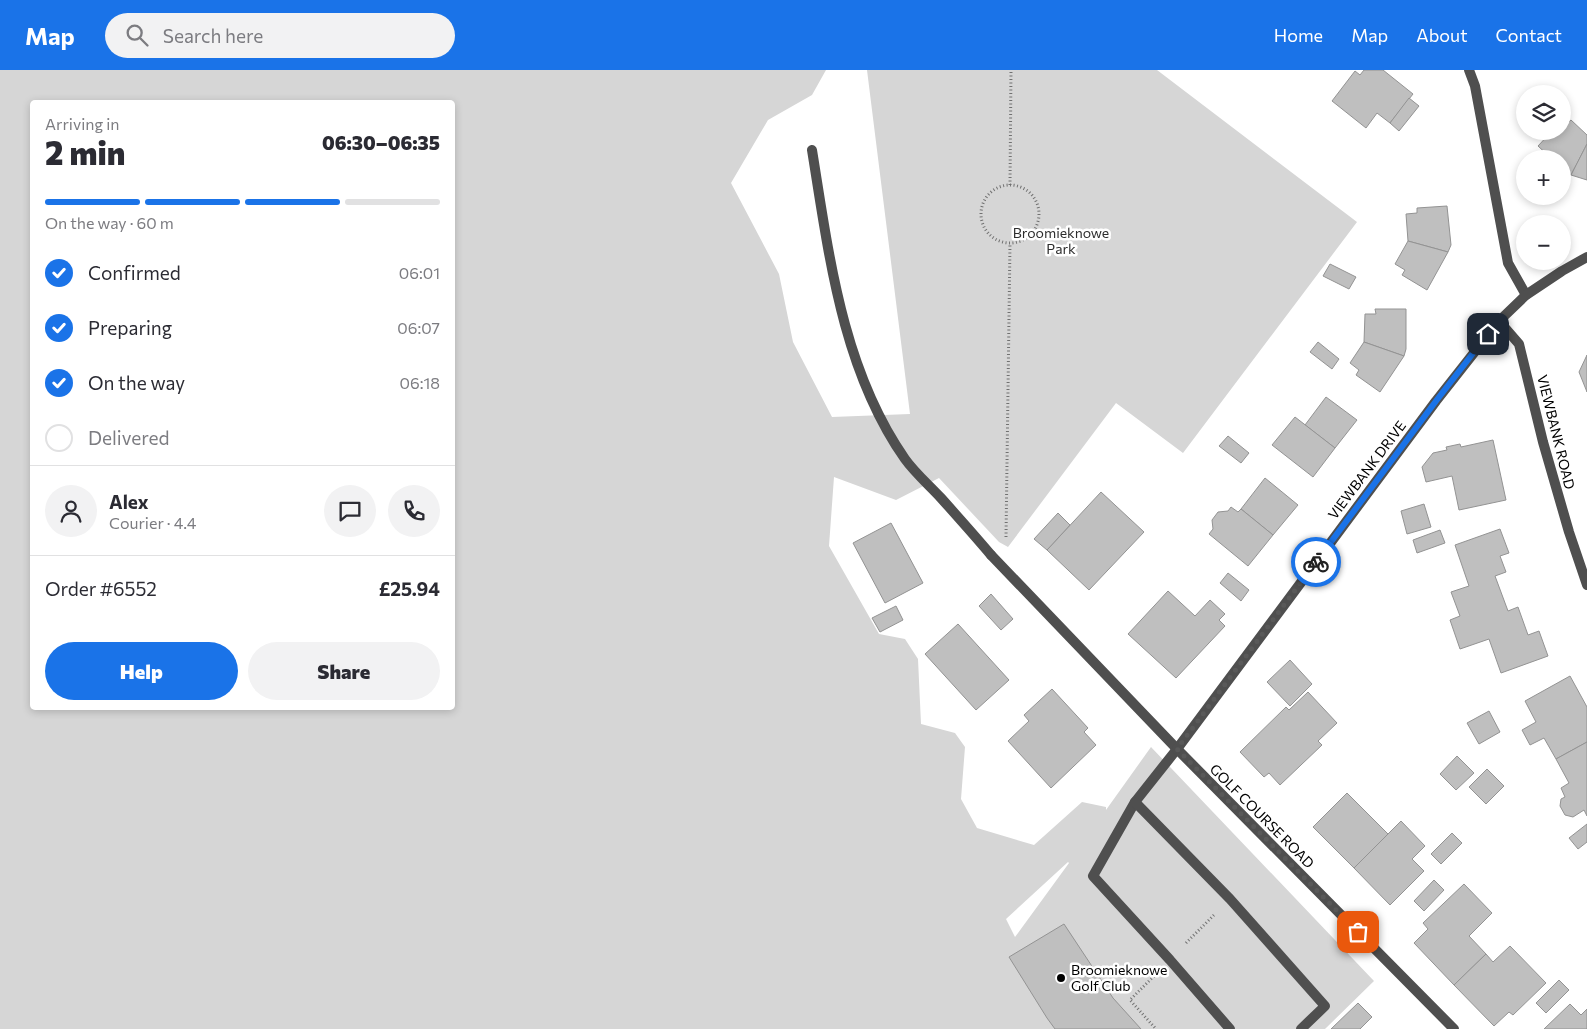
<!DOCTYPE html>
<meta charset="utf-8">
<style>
:root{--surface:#fff;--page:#f2f2f3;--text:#2b2b33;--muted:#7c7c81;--line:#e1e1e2;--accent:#1a73e8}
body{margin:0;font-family:Commissioner,sans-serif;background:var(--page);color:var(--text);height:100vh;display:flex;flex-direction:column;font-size:19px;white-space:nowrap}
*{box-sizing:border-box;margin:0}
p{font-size:16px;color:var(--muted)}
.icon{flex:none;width:28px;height:28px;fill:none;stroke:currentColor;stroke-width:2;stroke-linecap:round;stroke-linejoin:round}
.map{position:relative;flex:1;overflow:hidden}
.drawer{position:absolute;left:30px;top:30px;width:425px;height:610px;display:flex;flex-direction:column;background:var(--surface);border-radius:5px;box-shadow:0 2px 8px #0003}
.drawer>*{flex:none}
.controls{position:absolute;left:1516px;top:15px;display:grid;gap:10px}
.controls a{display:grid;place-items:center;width:55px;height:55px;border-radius:50%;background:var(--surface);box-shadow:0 2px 8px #0003;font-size:25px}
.pin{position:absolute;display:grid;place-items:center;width:42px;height:42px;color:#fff;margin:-21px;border-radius:10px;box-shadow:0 2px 8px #0006}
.courier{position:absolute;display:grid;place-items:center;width:50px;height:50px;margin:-25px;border:4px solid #1a73e8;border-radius:50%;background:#fff;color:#222;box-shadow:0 1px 6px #0007}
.head em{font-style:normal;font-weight:800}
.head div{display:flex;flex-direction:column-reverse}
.head{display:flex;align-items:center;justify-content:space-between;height:85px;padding:0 15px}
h1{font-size:32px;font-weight:800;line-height:38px}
.bar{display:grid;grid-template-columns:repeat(4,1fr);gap:8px 5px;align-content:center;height:60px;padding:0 15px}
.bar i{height:6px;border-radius:4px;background:var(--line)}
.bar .selected{background:var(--accent)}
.bar p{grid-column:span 4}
.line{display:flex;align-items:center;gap:12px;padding:0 15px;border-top:1px solid var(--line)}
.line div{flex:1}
.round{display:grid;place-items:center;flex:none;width:52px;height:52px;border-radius:26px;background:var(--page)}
ol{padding:0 15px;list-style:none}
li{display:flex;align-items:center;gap:15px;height:55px}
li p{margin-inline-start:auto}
li .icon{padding:5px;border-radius:50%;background:var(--accent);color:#fff;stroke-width:4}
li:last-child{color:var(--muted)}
li i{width:28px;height:28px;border:2px solid var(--line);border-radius:50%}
.cta{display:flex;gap:10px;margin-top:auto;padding:10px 15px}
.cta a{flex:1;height:58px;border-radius:30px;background:var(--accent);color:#fff;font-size:20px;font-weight:800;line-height:58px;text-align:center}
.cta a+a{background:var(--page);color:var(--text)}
header{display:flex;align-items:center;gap:30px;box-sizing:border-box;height:70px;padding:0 25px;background:var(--accent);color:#fff}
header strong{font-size:24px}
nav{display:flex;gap:28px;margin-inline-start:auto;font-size:18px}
.search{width:350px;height:45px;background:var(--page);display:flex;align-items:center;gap:12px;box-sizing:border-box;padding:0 18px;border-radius:28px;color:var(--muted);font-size:19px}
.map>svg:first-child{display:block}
.green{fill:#d6d6d6;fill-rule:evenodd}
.building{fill:#bfbfbf;stroke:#939393}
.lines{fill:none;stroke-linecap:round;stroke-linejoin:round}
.path{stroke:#717171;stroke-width:3;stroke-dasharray:1 2.5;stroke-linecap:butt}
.service{stroke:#4f4f4f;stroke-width:10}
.minor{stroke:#4f4f4f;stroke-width:10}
.done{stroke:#595959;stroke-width:5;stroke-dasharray:0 9}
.route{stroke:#1a73e8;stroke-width:6}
.poi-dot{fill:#000;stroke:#fff;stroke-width:2}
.labels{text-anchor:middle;stroke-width:5;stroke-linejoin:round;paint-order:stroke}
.park-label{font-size:14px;fill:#2d2d2d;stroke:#fff}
.street-label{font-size:14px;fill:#000;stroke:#fff}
.poi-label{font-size:14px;fill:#000;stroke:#fff;text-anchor:start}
</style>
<header>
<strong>Map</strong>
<div class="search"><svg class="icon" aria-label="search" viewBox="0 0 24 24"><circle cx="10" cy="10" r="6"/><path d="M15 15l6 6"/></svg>Search here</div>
<nav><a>Home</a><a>Map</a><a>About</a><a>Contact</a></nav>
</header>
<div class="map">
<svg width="1587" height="959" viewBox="0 0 1587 959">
<rect width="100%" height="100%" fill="#fff"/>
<!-- green -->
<path class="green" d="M0,0H826L812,25L768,50L731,113L779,204L793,272L832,347L910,344L867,0H1157L1357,152L1183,383L1116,333L1008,477L999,472L939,408L896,430L834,407L829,476L879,564L905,569L918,589L921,654L955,663L965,677L961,729L977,758L1034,775L1082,732L1106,737V740L1151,677L1374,911L1325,959H0ZM32,32H452V638H32ZM1068,792L1069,793L1015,867L1006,849Z"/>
<!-- building -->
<g class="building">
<polygon points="1364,0 1383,0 1413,24 1390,53 1377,43 1366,58 1332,31 1355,1 1360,5"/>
<polygon points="1409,28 1419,36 1399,61 1390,53"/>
<polygon points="1571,50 1587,65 1587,74 1571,105 1562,99 1562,89 1552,89 1538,76 1552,61 1562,61 1562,58"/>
<polygon points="1587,74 1587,110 1571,105"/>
<polygon points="1447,136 1451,175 1448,182 1408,171 1406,144 1417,143 1417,138"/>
<polygon points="1408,171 1448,182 1427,220 1402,205 1405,200 1395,194"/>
<polygon points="1330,194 1356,207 1349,219 1323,206"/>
<polygon points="1375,239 1406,239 1406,279 1404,286 1364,272 1365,244 1376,244"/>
<polygon points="1318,272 1339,289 1332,299 1310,282"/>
<polygon points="1364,272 1404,286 1380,322 1356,305 1359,300 1350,293"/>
<polygon points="1587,285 1587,322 1579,302"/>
<polygon points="1326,327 1357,350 1335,378 1305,355"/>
<polygon points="1295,347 1335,378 1313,407 1272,375"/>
<polygon points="1228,366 1249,383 1241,393 1219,376"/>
<polygon points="1493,370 1506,430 1459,440 1452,406 1426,412 1422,397 1433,383 1447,380 1446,377 1460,374 1461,377"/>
<polygon points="1265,408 1298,435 1273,465 1241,439"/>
<polygon points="1101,422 1144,462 1089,520 1047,480"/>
<polygon points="1424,434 1431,457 1407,464 1401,441"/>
<polygon points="1231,437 1238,442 1241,439 1273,465 1248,496 1209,464 1213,459 1212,450 1218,442 1228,441"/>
<polygon points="1058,443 1070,455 1047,480 1034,469"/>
<polygon points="891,453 923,513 885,533 853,473"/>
<polygon points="1500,459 1509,483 1500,486 1506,502 1495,506 1508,541 1518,537 1528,565 1539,561 1548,586 1501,603 1489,569 1460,579 1450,550 1460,546 1451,522 1469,516 1455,475"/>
<polygon points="1440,460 1445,473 1417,483 1413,470"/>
<polygon points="1228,503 1249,520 1241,531 1220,513"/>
<polygon points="1168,521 1195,546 1210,530 1225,544 1219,550 1225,556 1176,608 1128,564"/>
<polygon points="991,524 1013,549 1001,560 979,536"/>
<polygon points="896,536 903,550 880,562 872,548"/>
<polygon points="958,554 1009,610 976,640 925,584"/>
<polygon points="1290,590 1312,614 1290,636 1267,612"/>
<polygon points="1570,606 1587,637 1587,672 1556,689 1544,668 1530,675 1522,660 1536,652 1525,631"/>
<polygon points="1052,619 1088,658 1084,662 1096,675 1051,718 1008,671 1029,651 1024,645"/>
<polygon points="1308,622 1337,653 1318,671 1322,675 1280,715 1269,703 1264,707 1240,682 1286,637 1289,640"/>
<polygon points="1489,641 1500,662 1479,674 1467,653"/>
<polygon points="1587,672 1587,746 1584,740 1573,747 1565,745 1560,736 1561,729 1565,727 1561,718 1569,713 1556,689"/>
<polygon points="1457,686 1474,703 1456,720 1440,704"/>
<polygon points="1487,699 1504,716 1486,734 1469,717"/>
<polygon points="1347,723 1388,764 1354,798 1313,757"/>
<polygon points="1401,751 1425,776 1412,789 1424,801 1390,835 1354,798"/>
<polygon points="1587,754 1587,772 1578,779 1569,768"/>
<polygon points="1452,763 1462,773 1441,794 1431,784"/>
<polygon points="1434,810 1444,820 1424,841 1414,831"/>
<polygon points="1464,814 1492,843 1469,866 1486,884 1454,915 1414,873 1428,859 1423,853"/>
<polygon points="1064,854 1113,928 1141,959 1055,959 1047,948 1009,887"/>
<polygon points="1510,876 1546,913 1513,945 1509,942 1494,956 1454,915 1486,884 1493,892"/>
<polygon points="1559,910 1569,920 1546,943 1536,933"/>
<polygon points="1358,933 1372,947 1360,959 1331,959"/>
<polygon points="1570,934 1581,945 1587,939 1587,959 1544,959"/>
</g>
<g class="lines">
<!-- path -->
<g class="path">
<polyline points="1010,115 1011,0"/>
<circle cx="1010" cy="144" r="29"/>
<polyline points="1006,467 1010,173"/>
<polyline points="1186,873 1215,844"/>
<polyline points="1154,906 1130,930 1156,959"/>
</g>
<!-- service -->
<g class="service">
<path d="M812,80C829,185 842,299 905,389C915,403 929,415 941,428C958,447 975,466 991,485"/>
<polyline points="1177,679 1135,732 1093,806 1170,890 1230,959"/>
<polyline points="1135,732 1230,829 1325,936 1301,959"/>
</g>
<!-- minor -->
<g class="minor">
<polyline points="1469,0 1475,16 1508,193 1526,225"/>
<polyline points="1499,251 1519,274 1543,372 1569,462 1587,515"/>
<polyline points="991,485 1177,679 1454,959"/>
<polyline points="1177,679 1436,331 1499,251 1526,225 1562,201 1587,187"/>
</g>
</g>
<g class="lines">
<!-- done -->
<polyline class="done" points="1316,492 1177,679 1358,862"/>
<!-- route -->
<polyline class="route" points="1316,492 1436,331 1488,264"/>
</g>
<!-- markers -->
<circle class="poi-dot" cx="1061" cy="908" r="5"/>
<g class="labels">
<!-- park labels -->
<g class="park-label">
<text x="1061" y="168">Broomieknowe<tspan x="1061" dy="16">Park</tspan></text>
</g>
<!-- street labels -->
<g class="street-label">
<text transform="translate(1556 362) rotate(76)" y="5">VIEWBANK ROAD</text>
<text transform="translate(1367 400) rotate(-53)" y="5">VIEWBANK DRIVE</text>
<text transform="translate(1262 746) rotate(45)" y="5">GOLF COURSE ROAD</text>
</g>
<!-- poi labels -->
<g class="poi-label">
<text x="1071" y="905">Broomieknowe<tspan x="1071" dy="16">Golf Club</tspan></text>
</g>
</g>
</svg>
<div class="controls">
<a><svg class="icon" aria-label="layers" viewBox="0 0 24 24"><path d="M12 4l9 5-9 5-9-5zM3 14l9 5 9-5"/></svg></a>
<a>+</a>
<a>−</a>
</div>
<div class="pin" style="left:1358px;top:862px;background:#ea580c"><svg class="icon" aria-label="bag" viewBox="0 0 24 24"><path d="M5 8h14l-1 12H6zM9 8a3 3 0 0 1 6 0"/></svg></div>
<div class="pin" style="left:1488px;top:264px;background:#1f2937"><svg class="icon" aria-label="home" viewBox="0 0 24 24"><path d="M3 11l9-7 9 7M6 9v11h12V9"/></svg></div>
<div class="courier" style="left:1316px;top:492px"><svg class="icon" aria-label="bike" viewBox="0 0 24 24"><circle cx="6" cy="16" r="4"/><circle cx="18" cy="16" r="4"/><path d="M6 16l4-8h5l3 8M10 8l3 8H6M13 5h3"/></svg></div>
<section class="drawer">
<div class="head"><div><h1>2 min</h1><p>Arriving in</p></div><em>06:30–06:35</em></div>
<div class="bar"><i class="selected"></i><i class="selected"></i><i class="selected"></i><i></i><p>On the way · 60 m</p></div>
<ol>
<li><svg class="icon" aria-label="check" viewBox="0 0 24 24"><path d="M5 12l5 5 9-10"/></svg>Confirmed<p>06:01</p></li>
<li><svg class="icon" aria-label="check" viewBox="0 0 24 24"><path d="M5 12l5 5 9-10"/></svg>Preparing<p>06:07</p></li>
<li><svg class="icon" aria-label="check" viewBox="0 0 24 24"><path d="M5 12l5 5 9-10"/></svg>On the way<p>06:18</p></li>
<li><i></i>Delivered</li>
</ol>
<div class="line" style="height:90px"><a class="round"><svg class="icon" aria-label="person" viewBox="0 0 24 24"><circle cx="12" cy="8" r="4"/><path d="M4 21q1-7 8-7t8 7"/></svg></a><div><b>Alex</b><p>Courier · 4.4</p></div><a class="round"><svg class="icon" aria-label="chat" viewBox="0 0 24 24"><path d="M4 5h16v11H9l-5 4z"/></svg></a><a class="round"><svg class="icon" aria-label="phone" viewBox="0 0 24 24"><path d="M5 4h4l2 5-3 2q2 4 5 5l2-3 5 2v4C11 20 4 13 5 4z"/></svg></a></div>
<div class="line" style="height:65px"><div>Order #6552</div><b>£25.94</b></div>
<div class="cta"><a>Help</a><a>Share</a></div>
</section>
</div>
